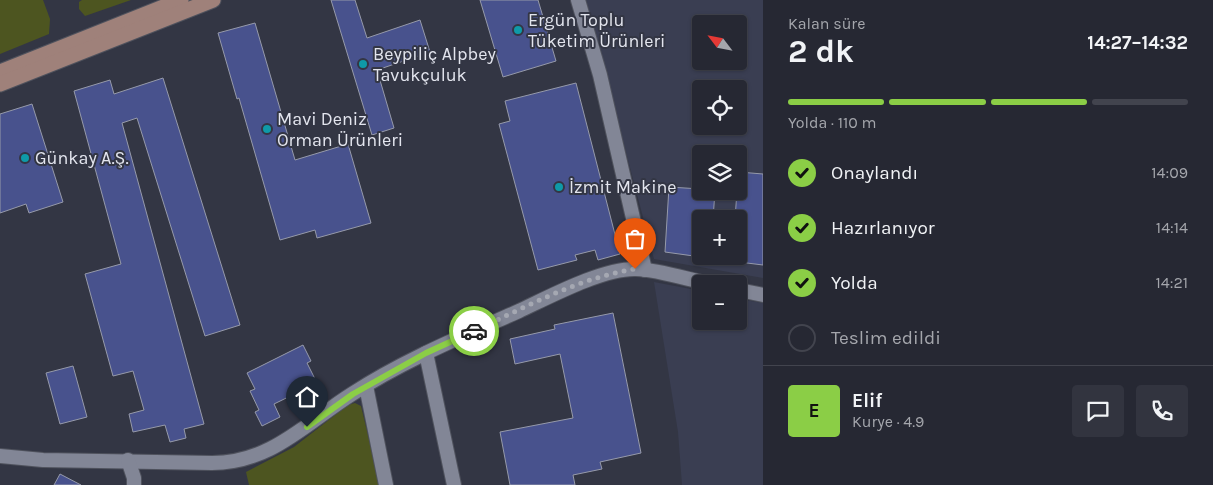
<!DOCTYPE html>
<html lang="tr">
<meta charset="utf-8">
<style>
:root{--surface:#262833;--page:#32343f;--text:#f1f3f6;--muted:#a4a6ac;--line:#42444e;--accent:#8bce46}
body{margin:0;font-family:Karla,sans-serif;background:var(--page);color:var(--text);height:100vh;display:flex;flex-direction:column;font-size:19px;white-space:nowrap}
*{box-sizing:border-box;margin:0}
p{font-size:16px;color:var(--muted)}
.icon{flex:none;width:28px;height:28px;fill:none;stroke:currentColor;stroke-width:2;stroke-linecap:round;stroke-linejoin:round}
.map{position:relative;flex:1;overflow:hidden}
.drawer{display:flex;flex-direction:column;background:var(--surface);width:450px}
.drawer>*{flex:none}
.needle{width:32px;rotate:302deg}
.buttons{position:absolute;left:692px;top:15px;display:grid;gap:10px}
.buttons a{display:grid;place-items:center;width:55px;height:55px;border-radius:5px;background:var(--surface);box-shadow:0 1px 4px #0004,0 0 0 1px var(--line);font-size:25px}
.pin{position:absolute;display:grid;place-items:center;width:42px;height:42px;color:#fff;margin:-51px -21px;border-radius:50% 50% 50% 0;rotate:-45deg;box-shadow:0 0 5px #0007}
.pin .icon{rotate:45deg}
.courier{position:absolute;display:grid;place-items:center;width:50px;height:50px;margin:-25px;border:4px solid #8bce46;border-radius:50%;background:#fff;color:#222;box-shadow:0 1px 6px #0007}
.head em{font-style:normal;font-weight:700}
.head div{display:flex;flex-direction:column-reverse}
.head{display:flex;align-items:center;justify-content:space-between;height:85px;padding:0 25px}
h1{font-size:32px;font-weight:700;line-height:38px}
.bar{display:grid;grid-template-columns:repeat(4,1fr);gap:8px 5px;align-content:center;height:60px;padding:0 25px}
.bar i{height:6px;border-radius:4px;background:var(--line)}
.bar .selected{background:var(--accent)}
.bar p{grid-column:span 4}
.line{display:flex;align-items:center;gap:12px;padding:0 25px;border-top:1px solid var(--line)}
.line div{flex:1}
.round{display:grid;place-items:center;flex:none;width:52px;height:52px;border-radius:5px;background:var(--page)}
ol{padding:0 25px;list-style:none}
li{display:flex;align-items:center;gap:15px;height:55px}
li p{margin-inline-start:auto}
li .icon{padding:5px;border-radius:50%;background:var(--accent);color:#111;stroke-width:4}
li:last-child{color:var(--muted)}
li i{width:28px;height:28px;border:2px solid var(--line);border-radius:50%}
main{display:flex;flex:1;min-height:0}
.map>svg:first-child{display:block}
.built{fill:#3a3e52;fill-rule:evenodd}
.green{fill:#4d5520}
.building{fill:#48528d;stroke:#969aaa}
.lines{fill:none;stroke-linecap:round;stroke-linejoin:round}
.minor-casing{stroke:#4f525d;stroke-width:16}
.secondary-casing{stroke:#4f525d;stroke-width:17}
.minor{stroke:#828696;stroke-width:14}
.secondary{stroke:#9f817a;stroke-width:15}
.done{stroke:#a5a8b2;stroke-width:5;stroke-dasharray:0 9}
.route{stroke:#8bce46;stroke-width:6}
.culture-dot{fill:#0f9aa8;stroke:#333644;stroke-width:2}
.labels{text-anchor:middle;stroke-width:4;stroke-linejoin:round;paint-order:stroke}
.poi-label{font-size:18px;fill:#e3e5ee;stroke:#333644;text-anchor:start}
</style>
<main>
<div class="map">
<svg width="763" height="485" viewBox="0 0 763 485">
<rect width="100%" height="100%" fill="#333644"/>
<!-- built -->
<g class="built">
<path d="M586,0H763V278L654,259ZM701,24H739V61H701ZM701,89H739V126H701ZM701,154H739V191H701ZM701,219H739V256H701Z"/>
<polygon points="654,282 701,291 701,321 739,321 739,299 763,303 763,485 682,485 678,432"/>
</g>
<!-- green -->
<g class="green">
<polygon points="0,0 43,0 50,19 49,34 0,54"/>
<polygon points="82,0 131,0 85,16 79,9 79,2"/>
<polygon points="355,403 361,406 380,485 249,485 246,472 294,447 348,405"/>
</g>
<!-- building -->
<g class="building">
<polygon points="331,0 355,0 367,38 420,20 430,52 377,70 394,128 372,135"/>
<polygon points="480,0 538,0 556,61 503,77"/>
<polygon points="255,23 295,160 348,144 371,223 317,238 315,230 280,240 239,98 237,99 218,33"/>
<polygon points="163,78 240,325 205,336 137,118 122,123 204,424 184,429 186,438 170,442 165,425 133,432 129,414 144,410 133,371 113,376 85,274 121,264 74,91 110,80 114,94"/>
<polygon points="576,83 620,254 598,260 595,250 575,255 577,260 538,270 499,124 510,121 505,101"/>
<polygon points="32,104 63,202 29,213 26,204 0,213 0,114"/>
<polygon points="739,172 763,174 763,265 739,262 739,219 735,219 737,191 739,191"/>
<polygon points="669,187 701,189 701,191 715,191 713,219 701,219 701,257 665,252"/>
<polygon points="613,313 641,453 600,462 602,469 573,475 575,485 510,485 500,432 573,418 560,354 515,364 510,339 555,329 554,325"/>
<polygon points="303,345 311,361 307,363 317,383 274,404 280,417 262,426 255,412 259,410 250,391 255,389 247,373"/>
<polygon points="73,366 87,417 60,424 46,373"/>
<polygon points="60,474 81,485 54,485"/>
</g>
<g class="lines">
<defs>
<g id="minor">
<polyline points="578,0 600,75 645,270"/>
<polyline points="739,290 763,295"/>
<polyline points="426,353 454,485"/>
<polyline points="366,386 386,485"/>
<path d="M0,456L43,460L212,463C271,463 306,423 352,394C404,360 463,336 519,311C549,297 603,268 636,269C660,270 686,279 710,284"/>
<polyline points="128,460 134,478 134,485"/>
</g>
<g id="secondary">
<polyline points="0,72 181,0"/>
<polyline points="0,84 213,0"/>
</g>
</defs>
<!-- minor casing -->
<use href="#minor" class="minor-casing"/>
<!-- secondary casing -->
<use href="#secondary" class="secondary-casing"/>
<!-- minor -->
<use href="#minor" class="minor"/>
<!-- secondary -->
<use href="#secondary" class="secondary"/>
</g>
<g class="lines">
<!-- done -->
<path class="done" d="M474,331C526,307 578,278 635,269"/>
<!-- route -->
<polyline class="route" points="307,427 353,394 426,353 474,331"/>
</g>
<!-- markers -->
<g class="culture-dot">
<circle cx="518" cy="30" r="5"/>
<circle cx="363" cy="64" r="5"/>
<circle cx="267" cy="129" r="5"/>
<circle cx="25" cy="158" r="5"/>
<circle cx="559" cy="187" r="5"/>
</g>
<g class="labels">
<!-- poi labels -->
<g class="poi-label">
<text x="528" y="26">Ergün Toplu<tspan x="528" dy="21">Tüketim Ürünleri</tspan></text>
<text x="373" y="60">Beypiliç Alpbey<tspan x="373" dy="21">Tavukçuluk</tspan></text>
<text x="277" y="125">Mavi Deniz<tspan x="277" dy="21">Orman Ürünleri</tspan></text>
<text x="35" y="164">Günkay A.Ş.</text>
<text x="569" y="193">İzmit Makine</text>
</g>
</g>
</svg>
<div class="buttons">
<a><svg class="needle" viewBox="-14 -14 28 28"><path d="M0-13l5 13h-10z" fill="#e53935"/><path d="M0 13l5-13h-10z" fill="#a4a6ac"/></svg></a>
<a><svg class="icon" aria-label="locate" viewBox="0 0 24 24"><circle cx="12" cy="12" r="6"/><path d="M12 2v4M12 18v4M2 12h4M18 12h4"/></svg></a>
<a><svg class="icon" aria-label="layers" viewBox="0 0 24 24"><path d="M12 4l9 5-9 5-9-5zM3 14l9 5 9-5"/></svg></a>
<a>+</a>
<a>−</a>
</div>
<div class="pin" style="left:635px;top:269px;background:#ea580c"><svg class="icon" aria-label="bag" viewBox="0 0 24 24"><path d="M5 8h14l-1 12H6zM9 8a3 3 0 0 1 6 0"/></svg></div>
<div class="pin" style="left:307px;top:427px;background:#1f2937"><svg class="icon" aria-label="home" viewBox="0 0 24 24"><path d="M3 11l9-7 9 7M6 9v11h12V9"/></svg></div>
<div class="courier" style="left:474px;top:331px"><svg class="icon" aria-label="car" viewBox="0 0 24 24"><path d="M5 17H2v-5l4-1 3-4h7l3 4 3 1v5h-3M9 17h6M6 11h13"/><circle cx="7" cy="17" r="2"/><circle cx="17" cy="17" r="2"/></svg></div>
</div>
<section class="drawer">
<div class="head"><div><h1>2 dk</h1><p>Kalan süre</p></div><em>14:27–14:32</em></div>
<div class="bar"><i class="selected"></i><i class="selected"></i><i class="selected"></i><i></i><p>Yolda · 110 m</p></div>
<ol>
<li><svg class="icon" aria-label="check" viewBox="0 0 24 24"><path d="M5 12l5 5 9-10"/></svg>Onaylandı<p>14:09</p></li>
<li><svg class="icon" aria-label="check" viewBox="0 0 24 24"><path d="M5 12l5 5 9-10"/></svg>Hazırlanıyor<p>14:14</p></li>
<li><svg class="icon" aria-label="check" viewBox="0 0 24 24"><path d="M5 12l5 5 9-10"/></svg>Yolda<p>14:21</p></li>
<li><i></i>Teslim edildi</li>
</ol>
<div class="line" style="height:90px"><b class="round" style="background:var(--accent);color:#111">E</b><div><b>Elif</b><p>Kurye · 4.9</p></div><a class="round"><svg class="icon" aria-label="chat" viewBox="0 0 24 24"><path d="M4 5h16v11H9l-5 4z"/></svg></a><a class="round"><svg class="icon" aria-label="phone" viewBox="0 0 24 24"><path d="M5 4h4l2 5-3 2q2 4 5 5l2-3 5 2v4C11 20 4 13 5 4z"/></svg></a></div>
</section>
</main>
